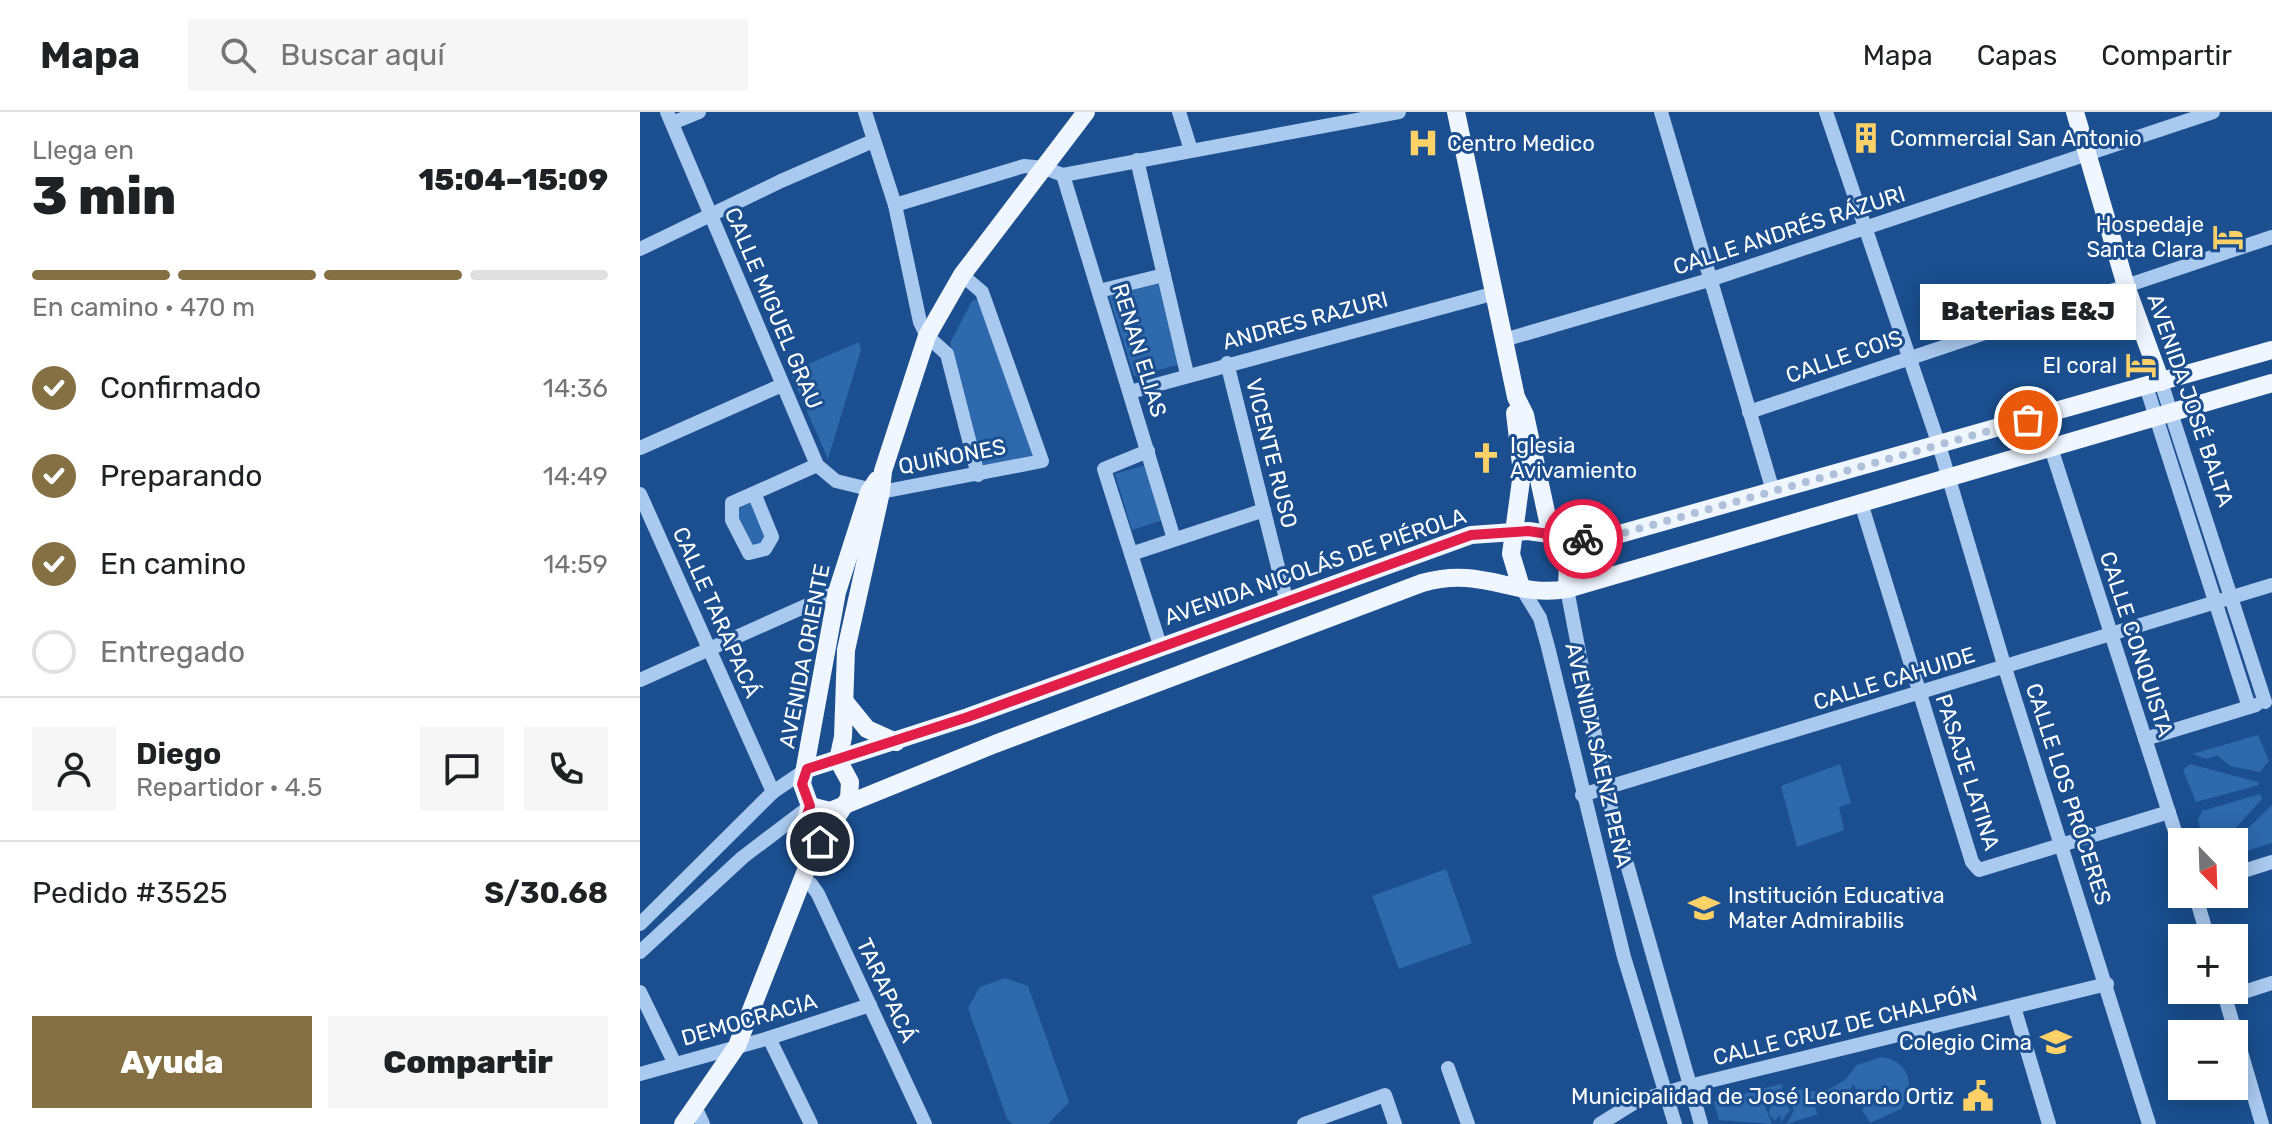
<!DOCTYPE html>
<html lang="es">
<meta charset="utf-8">
<style>
:root{--surface:#fff;--page:#f6f6f6;--text:#202124;--muted:#757577;--line:#e0e0e0;--accent:#847042}
body{margin:0;font-family:Rubik,sans-serif;background:var(--page);color:var(--text);height:100vh;display:flex;flex-direction:column;font-size:30px;white-space:nowrap}
*{box-sizing:border-box;margin:0}
p{font-size:26px;color:var(--muted)}
.icon{flex:none;width:44px;height:44px;fill:none;stroke:currentColor;stroke-width:2;stroke-linecap:round;stroke-linejoin:round}
.map{position:relative;flex:1;overflow:hidden}
.sheet{display:flex;flex-direction:column;background:var(--surface);width:640px}
.sheet>*{flex:none}
.needle{width:52px;rotate:157deg}
.tools{position:absolute;left:1528px;top:716px;display:grid;gap:16px}
.tools a{display:grid;place-items:center;width:80px;height:80px;border-radius:0px;background:var(--surface);box-shadow:0 4px 20px #0003;font-size:40px}
.pin{position:absolute;display:grid;place-items:center;width:68px;height:68px;color:#fff;margin:-34px;border:4px solid #fff;border-radius:50%;box-shadow:0 2px 8px #0007}
.courier{position:absolute;display:grid;place-items:center;width:80px;height:80px;margin:-40px;border:6px solid #e11d48;border-radius:50%;background:#fff;color:#222;box-shadow:0 2px 10px #0007}
.bubble{position:absolute;height:56px;border-radius:0px;background:var(--surface);box-shadow:0 4px 20px #0003;font-size:26px;font-weight:800;line-height:56px;text-align:center}
.overview em{font-style:normal;font-weight:800}
.overview div{display:flex;flex-direction:column-reverse}
.overview{display:flex;align-items:center;justify-content:space-between;height:136px;padding:0 32px}
h1{font-size:52px;font-weight:800;line-height:60px}
.bar{display:grid;grid-template-columns:repeat(4,1fr);gap:12px 8px;align-content:center;height:96px;padding:0 32px}
.bar i{height:10px;border-radius:6px;background:var(--line)}
.bar .active{background:var(--accent)}
.bar p{grid-column:span 4}
.line{display:flex;align-items:center;gap:20px;padding:0 32px;border-top:2px solid var(--line)}
.line div{flex:1}
.round{display:grid;place-items:center;flex:none;width:84px;height:84px;border-radius:0px;background:var(--page)}
ol{padding:0 32px;list-style:none}
li{display:flex;align-items:center;gap:24px;height:88px}
li p{margin-inline-start:auto}
li .icon{padding:8px;border-radius:50%;background:var(--accent);color:#fff;stroke-width:4}
li:last-child{color:var(--muted)}
li i{width:44px;height:44px;border:4px solid var(--line);border-radius:50%}
.action{display:flex;gap:16px;margin-top:auto;padding:16px 32px}
.action a{flex:1;height:92px;border-radius:0px;background:var(--accent);color:#fff;font-size:32px;font-weight:800;line-height:92px;text-align:center}
.action a+a{background:var(--page);color:var(--text)}
header{display:flex;align-items:center;gap:48px;box-sizing:border-box;height:112px;padding:0 40px;background:var(--surface);border-bottom:2px solid var(--line)}
header strong{font-size:38px}
nav{display:flex;gap:44px;margin-inline-start:auto;font-size:28px}
.search{width:560px;height:72px;background:var(--page);display:flex;align-items:center;gap:20px;box-sizing:border-box;padding:0 28px;border-radius:0px;color:var(--muted);font-size:30px}
main{display:flex;flex:1;min-height:0}
.map>svg:first-child{display:block}
.green{fill:#2e69ad}
.lines{fill:none;stroke-linecap:round;stroke-linejoin:round}
.minor{stroke:#a9c9ee;stroke-width:14}
.major{stroke:#f0f6ff;stroke-width:18}
.done{stroke:#afc1d8;stroke-width:8;stroke-dasharray:0 14.4}
.route{stroke:#e11d48;stroke-width:10}
.labels{text-anchor:middle;stroke-width:6;stroke-linejoin:round;paint-order:stroke}
.poi-label{font-size:22px;fill:#fff;stroke:#1b4f8f;text-anchor:start}
.street-label{font-size:22px;fill:#fff;stroke:#1b4f8f}
</style>
<header>
<strong>Mapa</strong>
<div class="search"><svg class="icon" aria-label="search" viewBox="0 0 24 24"><circle cx="10" cy="10" r="6"/><path d="M15 15l6 6"/></svg>Buscar aquí</div>
<nav><a>Mapa</a><a>Capas</a><a>Compartir</a></nav>
</header>
<main>
<section class="sheet">
<div class="overview"><div><h1>3 min</h1><p>Llega en</p></div><em>15:04–15:09</em></div>
<div class="bar"><i class="active"></i><i class="active"></i><i class="active"></i><i></i><p>En camino · 470 m</p></div>
<ol>
<li><svg class="icon" aria-label="check" viewBox="0 0 24 24"><path d="M5 12l5 5 9-10"/></svg>Confirmado<p>14:36</p></li>
<li><svg class="icon" aria-label="check" viewBox="0 0 24 24"><path d="M5 12l5 5 9-10"/></svg>Preparando<p>14:49</p></li>
<li><svg class="icon" aria-label="check" viewBox="0 0 24 24"><path d="M5 12l5 5 9-10"/></svg>En camino<p>14:59</p></li>
<li><i></i>Entregado</li>
</ol>
<div class="line" style="height:144px"><a class="round"><svg class="icon" aria-label="person" viewBox="0 0 24 24"><circle cx="12" cy="8" r="4"/><path d="M4 21q1-7 8-7t8 7"/></svg></a><div><b>Diego</b><p>Repartidor · 4.5</p></div><a class="round"><svg class="icon" aria-label="chat" viewBox="0 0 24 24"><path d="M4 5h16v11H9l-5 4z"/></svg></a><a class="round"><svg class="icon" aria-label="phone" viewBox="0 0 24 24"><path d="M5 4h4l2 5-3 2q2 4 5 5l2-3 5 2v4C11 20 4 13 5 4z"/></svg></a></div>
<div class="line" style="height:104px"><div>Pedido #3525</div><b>S/30.68</b></div>
<div class="action"><a>Ayuda</a><a>Compartir</a></div>
</section>
<div class="map">
<svg width="1632" height="1012" viewBox="0 0 1632 1012">
<rect width="100%" height="100%" fill="#1b4f8f"/>
<!-- green -->
<g class="green">
<polygon points="519,172 538,253 494,264 469,184"/>
<polygon points="338,187 394,347 339,355 310,231 332,189"/>
<polygon points="219,230 221,238 188,347 150,260"/>
<polygon points="506,353 523,408 492,418 475,362"/>
<polygon points="110,390 115,393 127,421 118,435 107,432 96,399"/>
<polygon points="1618,623 1629,649 1620,660 1590,654 1577,643 1567,647 1552,642"/>
<polygon points="1200,652 1211,691 1199,695 1204,718 1157,735 1141,674"/>
<polygon points="1550,652 1618,670 1619,673 1556,690 1543,658"/>
<polygon points="1620,682 1622,687 1583,730 1564,730 1558,708 1562,699"/>
<polygon points="1632,693 1632,731 1594,743 1594,733 1604,730 1604,720"/>
<polygon points="806,757 832,831 759,857 732,784"/>
<polygon points="365,866 388,874 429,990 408,1012 373,1012 367,1007 328,896 340,875"/>
<path d="M1242,945C1270,949 1276,975 1261,997L1230,1011L1222,998L1231,980L1216,977L1213,972L1205,991L1190,992L1186,979L1205,968L1217,953Z"/>
<polygon points="1140,972 1143,973 1140,985 1129,988 1125,995 1132,1012 1079,1008 1074,990"/>
<polygon points="1149,976 1180,980 1183,994 1175,995 1178,1002 1147,1012 1154,998 1146,986"/>
<polygon points="1138,989 1146,991 1150,998 1141,1010 1140,1003 1135,1009 1129,1002 1130,995"/>
</g>
<g class="lines">
<!-- minor -->
<g class="minor">
<polyline points="27,0 177,353 196,369 241,380 402,349 342,180 322,163"/>
<polyline points="225,0 255,93 280,210 287,224 307,242 338,363"/>
<polyline points="539,0 551,38"/>
<polyline points="1021,0 1133,379"/>
<polyline points="1186,0 1299,333 1365,556 1509,1012"/>
<polyline points="32,11 59,0"/>
<polyline points="497,48 547,262"/>
<polyline points="423,63 534,427"/>
<polyline points="255,93 384,54 404,56 423,63 759,0"/>
<polyline points="0,137 141,69 233,29"/>
<polyline points="459,179 524,163"/>
<polyline points="864,228 1069,168 1573,0"/>
<polyline points="587,251 646,487"/>
<polyline points="1521,270 1625,590"/>
<polyline points="1506,274 1609,595"/>
<polyline points="490,280 852,182"/>
<polyline points="1109,300 1632,125"/>
<polyline points="0,336 142,273"/>
<polyline points="1411,336 1542,741"/>
<polyline points="508,339 464,357 520,533"/>
<polyline points="114,381 132,425 125,437 109,441 92,408 92,391 177,353"/>
<polyline points="0,382 133,680"/>
<polyline points="1221,391 1332,750 1339,758 1529,700"/>
<polyline points="491,442 624,398"/>
<polyline points="881,475 900,506 908,535 984,845 1035,1012"/>
<polyline points="927,477 965,675 1061,1012"/>
<polyline points="0,568 197,480"/>
<polyline points="1505,627 1616,593"/>
<polyline points="942,683 1632,473"/>
<polyline points="1594,762 1632,750"/>
<polyline points="162,768 171,772 178,782 285,1012"/>
<polyline points="1555,782 1568,826"/>
<polyline points="0,812 133,680 167,657"/>
<polyline points="0,840 103,745 169,695"/>
<polyline points="1583,878 1622,1012"/>
<polyline points="0,880 35,952"/>
<polyline points="1585,886 1632,871"/>
<polyline points="1374,895 1409,1012"/>
<polyline points="129,926 171,1012"/>
<polyline points="808,956 828,1012"/>
<polyline points="0,962 129,926 230,893"/>
<polyline points="56,997 63,1012"/>
<polyline points="664,1012 745,983 755,1012"/>
<polyline points="960,1012 997,989 1049,974 1467,872"/>
</g>
<!-- major -->
<g class="major">
<polyline points="816,0 876,285 885,303 908,409 928,450 927,477"/>
<polyline points="1435,0 1486,174 1521,270"/>
<polyline points="875,301 882,361 871,442 881,475"/>
<polyline points="205,590 227,617 256,630"/>
<polyline points="167,657 328,605 831,423 888,419 945,427 969,425 1632,238"/>
<path d="M170,694L190,699L355,632L782,471C843,453 875,487 927,477L1632,271"/>
<polyline points="170,694 162,672 197,480 229,380 237,368"/>
<polyline points="170,694 163,716 172,743"/>
<polyline points="43,1012 97,934 172,743 209,686 210,670 198,648 203,625 206,538 241,380 243,359 287,224 322,163 446,0"/>
</g>
</g>
<g class="lines">
<!-- done -->
<polyline class="done" points="943,427 969,425 1388,308"/>
<!-- route -->
<polyline class="route" points="180,730 172,743 163,716 170,694 162,672 167,657 328,605 831,423 888,419 943,427"/>
</g>
<!-- icons -->
<defs>
<symbol id="building-bare" viewBox="-9 -9 18 18"><path d="M-4-6H4V6H1V3H-1V6H-4ZM-2.5-4.3h1.7v1.8h-1.7ZM.8-4.3h1.7v1.8H.8ZM-2.5-1h1.7V.8h-1.7ZM.8-1h1.7V.8H.8Z" fill="#ffd166" stroke="#1b4f8f" stroke-width="2.5" paint-order="stroke"/></symbol>
<symbol id="hospital-bare" viewBox="-9 -9 18 18"><path d="M-5-5h3v3.5h4V-5h3V5h-3V1.5h-4V5h-3Z" fill="#ffd166" stroke="#1b4f8f" stroke-width="2.5" paint-order="stroke"/></symbol>
<symbol id="hotel-bare" viewBox="-9 -9 18 18"><path d="M-6-4.5h1.5V1H6V5H4.5V3h-9V5H-6ZM-4 0a1.8 1.8 0 1 1 3.6 0ZM.5 0V-2.5h3Q6-2.5 6 0Z" fill="#ffd166" stroke="#1b4f8f" stroke-width="2.5" paint-order="stroke"/></symbol>
<symbol id="church-bare" viewBox="-9 -9 18 18"><path d="M-1.2-6h2.4v3.5h3.3v2.4h-3.3V6h-2.4V-.1h-3.3v-2.4h3.3Z" fill="#ffd166" stroke="#1b4f8f" stroke-width="2.5" paint-order="stroke"/></symbol>
<symbol id="school-bare" viewBox="-9 -9 18 18"><path d="M0-5L7-2L0 1L-7-2ZM-4 1L0 2.5L4 1V4Q0 6-4 4Z" fill="#ffd166" stroke="#1b4f8f" stroke-width="2.5" paint-order="stroke"/></symbol>
<symbol id="civic-bare" viewBox="-9 -9 18 18"><path d="M-.6-6.5H3V-4.5H.6V-3L4-1V1h2V6H-6V1h2V-1L-.6-3ZM-1.2 2.5V6h2.4V2.5Z" fill="#ffd166" stroke="#1b4f8f" stroke-width="2.5" paint-order="stroke"/></symbol>
</defs>
<g fill-rule="evenodd">
<use href="#building-bare" x="1204" y="4" width="44" height="44"/>
<use href="#hospital-bare" x="761" y="9" width="44" height="44"/>
<use href="#hotel-bare" x="1566" y="103" width="44" height="44"/>
<use href="#hotel-bare" x="1479" y="231" width="44" height="44"/>
<use href="#church-bare" x="824" y="324" width="44" height="44"/>
<use href="#school-bare" x="1042" y="774" width="44" height="44"/>
<use href="#school-bare" x="1394" y="908" width="44" height="44"/>
<use href="#civic-bare" x="1316" y="962" width="44" height="44"/>
</g>
<g class="labels">
<!-- poi labels -->
<g class="poi-label">
<text x="1250" y="34">Commercial San Antonio</text>
<text x="807" y="39">Centro Medico</text>
<text x="1564" y="120" text-anchor="end">Hospedaje<tspan x="1564" dy="25">Santa Clara</tspan></text>
<text x="1477" y="261" text-anchor="end">El coral</text>
<text x="870" y="341">Iglesia<tspan x="870" dy="25">Avivamiento</tspan></text>
<text x="1088" y="791">Institución Educativa<tspan x="1088" dy="25">Mater Admirabilis</tspan></text>
<text x="1392" y="938" text-anchor="end">Colegio Cima</text>
<text x="1314" y="992" text-anchor="end">Municipalidad de José Leonardo Ortiz</text>
</g>
<!-- street labels -->
<g class="street-label">
<text transform="translate(1149 118) rotate(-18)" y="8">CALLE ANDRÉS RÁZURI</text>
<text transform="translate(134 196) rotate(67)" y="8">CALLE MIGUEL GRAU</text>
<text transform="translate(665 208) rotate(-15)" y="8">ANDRES RAZURI</text>
<text transform="translate(500 238) rotate(73)" y="8">RENAN ELIAS</text>
<text transform="translate(1204 244) rotate(-19)" y="8">CALLE COIS</text>
<text transform="translate(1551 288) rotate(71)" y="8">AVENIDA JOSÉ BALTA</text>
<text transform="translate(632 341) rotate(76)" y="8">VICENTE RUSO</text>
<text transform="translate(312 344) rotate(-11)" y="8">QUIÑONES</text>
<text transform="translate(675 454) rotate(-19)" y="8">AVENIDA NICOLÁS DE PIÉROLA</text>
<text transform="translate(77 500) rotate(66)" y="8">CALLE TARAPACÁ</text>
<text transform="translate(1497 532) rotate(72)" y="8">CALLE CONQUISTA</text>
<text transform="translate(164 544) rotate(-79)" y="8">AVENIDA ORIENTE</text>
<text transform="translate(1254 566) rotate(-17)" y="8">CALLE CAHUIDE</text>
<text transform="translate(959 643) rotate(77)" y="8">AVENIDA SÁENZ PEÑA</text>
<text transform="translate(1328 660) rotate(72)" y="8">PASAJE LATINA</text>
<text transform="translate(1429 682) rotate(72)" y="8">CALLE LOS PRÓCERES</text>
<text transform="translate(247 878) rotate(65)" y="8">TARAPACÁ</text>
<text transform="translate(109 907) rotate(-16)" y="8">DEMOCRACIA</text>
<text transform="translate(1205 913) rotate(-14)" y="8">CALLE CRUZ DE CHALPÓN</text>
</g>
</g>
</svg>
<div class="tools">
<a><svg class="needle" viewBox="-14 -14 28 28"><path d="M0-13l5 13h-10z" fill="#e53935"/><path d="M0 13l5-13h-10z" fill="#757577"/></svg></a>
<a>+</a>
<a>−</a>
</div>
<div class="pin" style="left:1388px;top:308px;background:#ea580c"><svg class="icon" aria-label="bag" viewBox="0 0 24 24"><path d="M5 8h14l-1 12H6zM9 8a3 3 0 0 1 6 0"/></svg></div>
<div class="pin" style="left:180px;top:730px;background:#1f2937"><svg class="icon" aria-label="home" viewBox="0 0 24 24"><path d="M3 11l9-7 9 7M6 9v11h12V9"/></svg></div>
<div class="courier" style="left:943px;top:427px"><svg class="icon" aria-label="bike" viewBox="0 0 24 24"><circle cx="6" cy="16" r="4"/><circle cx="18" cy="16" r="4"/><path d="M6 16l4-8h5l3 8M10 8l3 8H6M13 5h3"/></svg></div>
<div class="bubble" style="left:1280px;top:172px;width:216px">Baterias E&amp;J</div>
</div>
</main>
